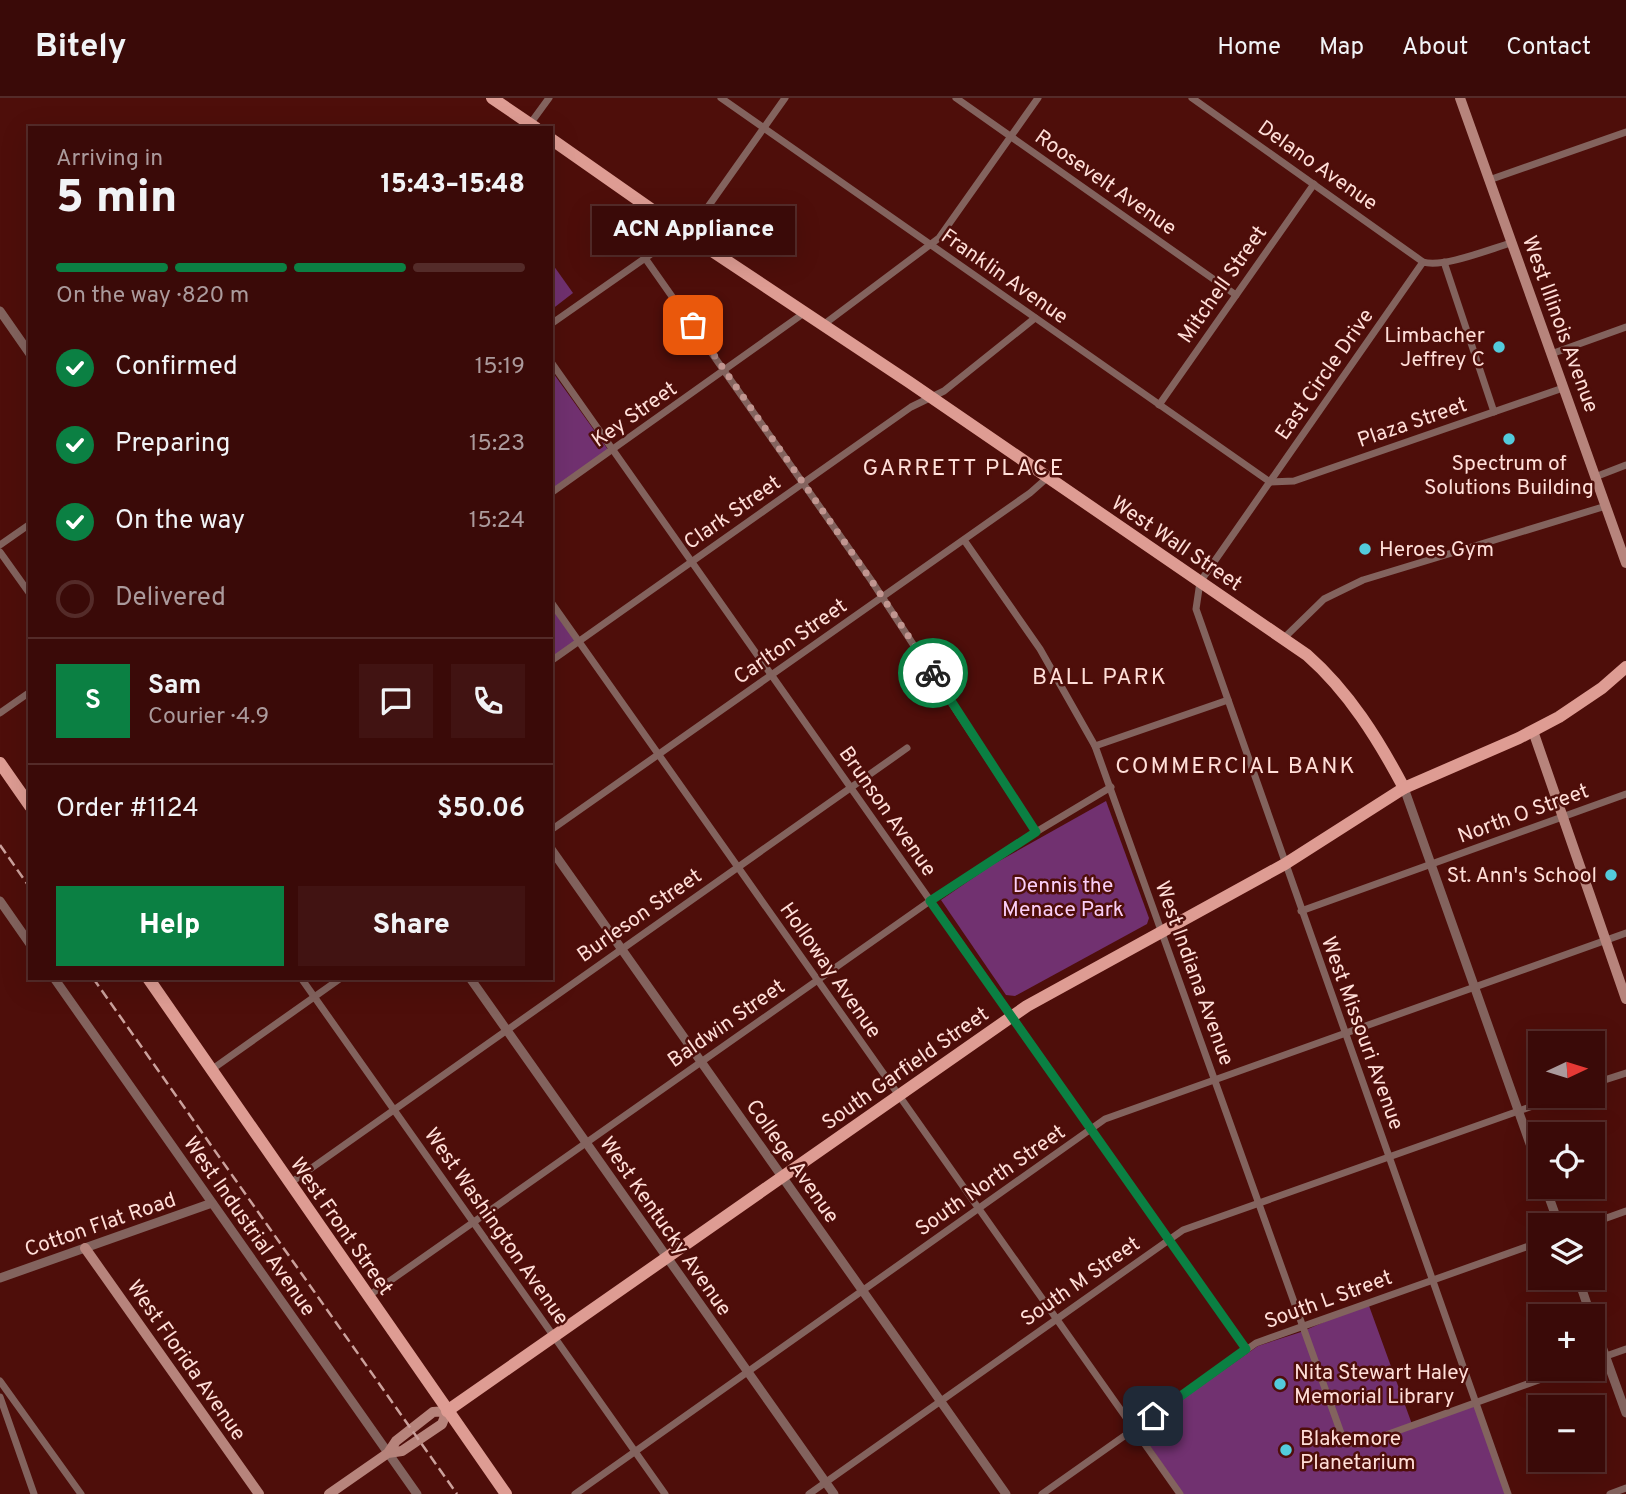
<!DOCTYPE html>
<meta charset="utf-8">
<style>
:root{--surface:#3a0a08;--page:#411312;--text:#f1f3f6;--muted:#ab9a9c;--line:#542b29;--accent:#0b8043}
body{margin:0;font-family:Overpass,sans-serif;background:var(--page);color:var(--text);height:100vh;display:flex;flex-direction:column;font-size:26px;white-space:nowrap}
*{box-sizing:border-box;margin:0}
p{font-size:23px;color:var(--muted)}
.icon{flex:none;width:38px;height:38px;fill:none;stroke:currentColor;stroke-width:2;stroke-linecap:round;stroke-linejoin:round}
.map{position:relative;flex:1;overflow:hidden}
.drawer{position:absolute;left:28px;top:28px;width:525px;height:854px;display:flex;flex-direction:column;background:var(--surface);border-radius:0px;box-shadow:0 7px 28px #0002,0 0 0 2px var(--line)}
.drawer>*{flex:none}
.needle{width:46px;rotate:86deg}
.controls{position:absolute;left:1528px;top:933px;display:grid;gap:14px}
.controls a{display:grid;place-items:center;width:77px;height:77px;border-radius:0px;background:var(--surface);box-shadow:0 7px 28px #0002,0 0 0 2px var(--line);font-size:35px}
.pin{position:absolute;display:grid;place-items:center;width:60px;height:60px;color:#fff;margin:-30px;border-radius:14px;box-shadow:0 4px 10px #0006}
.courier{position:absolute;display:grid;place-items:center;width:70px;height:70px;margin:-35px;border:5px solid #0b8043;border-radius:50%;background:#fff;color:#222;box-shadow:0 2px 9px #0007}
.bubble{position:absolute;height:49px;border-radius:0px;background:var(--surface);box-shadow:0 7px 28px #0002,0 0 0 2px var(--line);font-size:23px;font-weight:800;line-height:49px;text-align:center}
.summary em{font-style:normal;font-weight:800}
.summary div{display:flex;flex-direction:column-reverse}
.summary{display:flex;align-items:center;justify-content:space-between;height:119px;padding:0 28px}
h1{font-size:46px;font-weight:800;line-height:52px}
.bar{display:grid;grid-template-columns:repeat(4,1fr);gap:10px 7px;align-content:center;height:84px;padding:0 28px}
.bar i{height:9px;border-radius:5px;background:var(--line)}
.bar .on{background:var(--accent)}
.bar p{grid-column:span 4}
.line{display:flex;align-items:center;gap:18px;padding:0 28px;border-top:2px solid var(--line)}
.line div{flex:1}
.round{display:grid;place-items:center;flex:none;width:74px;height:74px;border-radius:0px;background:var(--page)}
ol{padding:0 28px;list-style:none}
li{display:flex;align-items:center;gap:21px;height:77px}
li p{margin-inline-start:auto}
li .icon{padding:7px;border-radius:50%;background:var(--accent);color:#fff;stroke-width:4}
li:last-child{color:var(--muted)}
li i{width:38px;height:38px;border:4px solid var(--line);border-radius:50%}
.cta{display:flex;gap:14px;margin-top:auto;padding:14px 28px}
.cta a{flex:1;height:80px;border-radius:0px;background:var(--accent);color:#fff;font-size:28px;font-weight:800;line-height:80px;text-align:center}
.cta a+a{background:var(--page);color:var(--text)}
header{display:flex;align-items:center;gap:42px;box-sizing:border-box;height:98px;padding:0 35px;background:var(--surface);border-bottom:2px solid var(--line)}
header strong{font-size:33px}
nav{display:flex;gap:38px;margin-inline-start:auto;font-size:24px}
.map>svg:first-child{display:block}
.green{fill:#713170}
.lines{fill:none;stroke-linecap:round;stroke-linejoin:round}
.minor{stroke:#83635e;stroke-width:7}
.tertiary{stroke:#83635e;stroke-width:9}
.secondary{stroke:#b7847c;stroke-width:10}
.primary{stroke:#de9c93;stroke-width:12}
.rail{stroke:#cba19c;stroke-width:2.5;stroke-dasharray:10 5;stroke-linecap:butt}
.done{stroke:#c19590;stroke-width:7;stroke-dasharray:0 12.6}
.route{stroke:#0b8043;stroke-width:9}
.poi-dot{fill:#53cbdc;stroke:#4e0e0a;stroke-width:2.5}
.labels{text-anchor:middle;stroke-width:5;stroke-linejoin:round;paint-order:stroke}
.street-label{font-size:21px;fill:#ffded8;stroke:#4e0e0a}
.poi-label{font-size:21px;fill:#ffded8;stroke:#4e0e0a;text-anchor:start}
.park-label{font-size:21px;fill:#fbcff8;stroke:#4e0e0a}
.neighbourhood-label{font-size:23px;letter-spacing:2px;fill:#ffded8;stroke:#4e0e0a}
</style>
<header>
<strong>Bitely</strong>
<nav><a>Home</a><a>Map</a><a>About</a><a>Contact</a></nav>
</header>
<div class="map">
<svg width="1626" height="1396" viewBox="0 0 1626 1396">
<rect width="100%" height="100%" fill="#4e0e0a"/>
<!-- green -->
<g class="green">
<polygon points="551,164 573,195 551,212"/>
<polygon points="551,272 609,353 551,393"/>
<polygon points="551,507 576,543 551,561"/>
<polygon points="1106,703 1149,820 1147,826 1015,898 1006,897 941,802 992,767"/>
<polygon points="1368,1205 1413,1329 1475,1308 1505,1396 1183,1396 1139,1332 1258,1248 1301,1234"/>
</g>
<g class="lines">
<!-- minor -->
<g class="minor">
<polyline points="721,0 1270,384 1294,383 1563,290"/>
<polyline points="956,0 1236,197"/>
<polyline points="1192,0 1423,164"/>
<polyline points="530,26 549,0"/>
<polyline points="1489,82 1626,34"/>
<polyline points="645,160 871,482 1036,734"/>
<polyline points="1444,164 1494,314"/>
<polyline points="551,226 671,142 688,137 785,0"/>
<polyline points="823,227 939,140 1038,0"/>
<polyline points="1551,256 1626,229"/>
<polyline points="551,264 1246,1251"/>
<polyline points="1159,307 1314,86"/>
<polyline points="1595,379 1626,367"/>
<polyline points="551,395 804,215"/>
<polyline points="964,442 1040,551 1095,648 1342,1338 1350,1345 1361,1346 1572,1270"/>
<polyline points="0,447 30,426"/>
<polyline points="0,454 30,496"/>
<polyline points="551,504 1180,1396"/>
<polyline points="1284,540 1324,501 1363,482 1606,408"/>
<polyline points="551,563 911,309 944,293 1035,220"/>
<polyline points="0,615 30,594"/>
<polyline points="1095,648 1228,602"/>
<polyline points="551,732 1030,395 1047,380"/>
<polyline points="1301,813 1626,696"/>
<polyline points="301,880 665,1396"/>
<polyline points="211,972 341,880"/>
<polyline points="1592,986 1626,975"/>
<polyline points="289,1086 907,650"/>
<polyline points="1587,1127 1626,1113"/>
<polyline points="367,1199 930,803 1036,734 1111,689"/>
<polyline points="1592,1263 1626,1251"/>
<polyline points="0,1283 81,1396"/>
<polyline points="0,1299 34,1396"/>
<polyline points="575,1396 1105,1021 1626,835"/>
<polyline points="809,1396 1183,1132 1561,998"/>
<polyline points="1042,1396 1256,1245 1540,1144"/>
<path d="M1508,1396L1196,511L1200,484L1423,164C1444,170 1490,151 1511,145"/>
<polyline points="1610,1396 1626,1390"/>
</g>
<!-- tertiary -->
<g class="tertiary">
<polyline points="0,213 30,256"/>
<polyline points="1404,690 1540,1074"/>
<polyline points="551,751 1006,1396"/>
<polyline points="0,803 30,846"/>
<polyline points="54,880 417,1396"/>
<polyline points="470,880 834,1396"/>
<polyline points="1545,1088 1559,1127"/>
<polyline points="0,1180 212,1105"/>
<polyline points="1578,1180 1591,1218"/>
<polyline points="1592,1221 1626,1315"/>
</g>
<!-- secondary -->
<g class="secondary">
<polyline points="1460,0 1626,465"/>
<polyline points="1533,633 1626,901"/>
<polyline points="85,1150 259,1396"/>
<polyline points="329,1396 388,1355 396,1343 433,1314 447,1313 442,1326 402,1353 388,1355"/>
</g>
<!-- primary -->
<g class="primary">
<polyline points="492,0 536,30"/>
<path d="M551,41L688,137L909,284L1307,557C1349,594 1378,641 1404,690"/>
<polyline points="0,665 30,708"/>
<polyline points="148,880 506,1396"/>
<polyline points="447,1313 1027,908 1285,766 1404,690 1519,640 1559,619 1602,590 1626,569"/>
</g>
<!-- rail -->
<g class="rail">
<polyline points="0,747 30,790"/>
<polyline points="93,880 457,1396"/>
</g>
</g>
<g class="lines">
<!-- done -->
<polyline class="done" points="693,227 871,482 933,575"/>
<!-- route -->
<polyline class="route" points="933,575 1036,734 930,803 1246,1251 1153,1318"/>
</g>
<!-- markers -->
<g class="poi-dot">
<circle cx="1499" cy="249" r="7"/>
<circle cx="1509" cy="341" r="7"/>
<circle cx="1365" cy="451" r="7"/>
<circle cx="1611" cy="777" r="7"/>
<circle cx="1280" cy="1286" r="7"/>
<circle cx="1286" cy="1352" r="7"/>
</g>
<g class="labels">
<!-- street labels -->
<g class="street-label">
<text transform="translate(1318 67) rotate(35)" y="7">Delano Avenue</text>
<text transform="translate(1106 84) rotate(35)" y="7">Roosevelt Avenue</text>
<text transform="translate(1005 178) rotate(35)" y="7">Franklin Avenue</text>
<text transform="translate(1222 186) rotate(-55)" y="7">Mitchell Street</text>
<text transform="translate(1561 226) rotate(70)" y="7">West Illinois Avenue</text>
<text transform="translate(1324 276) rotate(-55)" y="7">East Circle Drive</text>
<text transform="translate(634 316) rotate(-35)" y="7">Key Street</text>
<text transform="translate(1412 324) rotate(-19)" y="7">Plaza Street</text>
<text transform="translate(732 414) rotate(-35)" y="7">Clark Street</text>
<text transform="translate(1177 445) rotate(34)" y="7">West Wall Street</text>
<text transform="translate(790 543) rotate(-35)" y="7">Carlton Street</text>
<text transform="translate(888 713) rotate(55)" y="7">Brunson Avenue</text>
<text transform="translate(1523 715) rotate(-20)" y="7">North O Street</text>
<text transform="translate(639 817) rotate(-35)" y="7">Burleson Street</text>
<text transform="translate(831 872) rotate(55)" y="7">Holloway Avenue</text>
<text transform="translate(1195 875) rotate(70)" y="7">West Indiana Avenue</text>
<text transform="translate(726 925) rotate(-35)" y="7">Baldwin Street</text>
<text transform="translate(1363 935) rotate(70)" y="7">West Missouri Avenue</text>
<text transform="translate(905 970) rotate(-35)" y="7">South Garfield Street</text>
<text transform="translate(793 1063) rotate(55)" y="7">College Avenue</text>
<text transform="translate(990 1082) rotate(-35)" y="7">South North Street</text>
<text transform="translate(100 1126) rotate(-19)" y="7">Cotton Flat Road</text>
<text transform="translate(250 1128) rotate(55)" y="7">West Industrial Avenue</text>
<text transform="translate(342 1128) rotate(55)" y="7">West Front Street</text>
<text transform="translate(497 1128) rotate(55)" y="7">West Washington Avenue</text>
<text transform="translate(666 1128) rotate(55)" y="7">West Kentucky Avenue</text>
<text transform="translate(1080 1183) rotate(-35)" y="7">South M Street</text>
<text transform="translate(1328 1201) rotate(-20)" y="7">South L Street</text>
<text transform="translate(187 1262) rotate(55)" y="7">West Florida Avenue</text>
</g>
<!-- poi labels -->
<g class="poi-label">
<text x="1485" y="244" text-anchor="end">Limbacher<tspan x="1485" dy="24">Jeffrey C</tspan></text>
<text x="1509" y="372" text-anchor="middle">Spectrum of<tspan x="1509" dy="24">Solutions Building</tspan></text>
<text x="1379" y="458">Heroes Gym</text>
<text x="1597" y="784" text-anchor="end">St. Ann's School</text>
<text x="1294" y="1281">Nita Stewart Haley<tspan x="1294" dy="24">Memorial Library</tspan></text>
<text x="1300" y="1347">Blakemore<tspan x="1300" dy="24">Planetarium</tspan></text>
</g>
<!-- park labels -->
<g class="park-label">
<text x="1063" y="794">Dennis the<tspan x="1063" dy="24">Menace Park</tspan></text>
</g>
<!-- neighbourhood labels -->
<g class="neighbourhood-label">
<text x="964" y="377">GARRETT PLACE</text>
<text x="1100" y="586">BALL PARK</text>
<text x="1236" y="675">COMMERCIAL BANK</text>
</g>
</g>
</svg>
<div class="controls">
<a><svg class="needle" viewBox="-14 -14 28 28"><path d="M0-13l5 13h-10z" fill="#e53935"/><path d="M0 13l5-13h-10z" fill="#ab9a9c"/></svg></a>
<a><svg class="icon" aria-label="locate" viewBox="0 0 24 24"><circle cx="12" cy="12" r="6"/><path d="M12 2v4M12 18v4M2 12h4M18 12h4"/></svg></a>
<a><svg class="icon" aria-label="layers" viewBox="0 0 24 24"><path d="M12 4l9 5-9 5-9-5zM3 14l9 5 9-5"/></svg></a>
<a>+</a>
<a>−</a>
</div>
<div class="pin" style="left:693px;top:227px;background:#ea580c"><svg class="icon" aria-label="bag" viewBox="0 0 24 24"><path d="M5 8h14l-1 12H6zM9 8a3 3 0 0 1 6 0"/></svg></div>
<div class="pin" style="left:1153px;top:1318px;background:#1f2937"><svg class="icon" aria-label="home" viewBox="0 0 24 24"><path d="M3 11l9-7 9 7M6 9v11h12V9"/></svg></div>
<div class="courier" style="left:933px;top:575px"><svg class="icon" aria-label="bike" viewBox="0 0 24 24"><circle cx="6" cy="16" r="4"/><circle cx="18" cy="16" r="4"/><path d="M6 16l4-8h5l3 8M10 8l3 8H6M13 5h3"/></svg></div>
<div class="bubble" style="left:592px;top:108px;width:203px">ACN Appliance</div>
<section class="drawer">
<div class="summary"><div><h1>5 min</h1><p>Arriving in</p></div><em>15:43–15:48</em></div>
<div class="bar"><i class="on"></i><i class="on"></i><i class="on"></i><i></i><p>On the way · 820 m</p></div>
<ol>
<li><svg class="icon" aria-label="check" viewBox="0 0 24 24"><path d="M5 12l5 5 9-10"/></svg>Confirmed<p>15:19</p></li>
<li><svg class="icon" aria-label="check" viewBox="0 0 24 24"><path d="M5 12l5 5 9-10"/></svg>Preparing<p>15:23</p></li>
<li><svg class="icon" aria-label="check" viewBox="0 0 24 24"><path d="M5 12l5 5 9-10"/></svg>On the way<p>15:24</p></li>
<li><i></i>Delivered</li>
</ol>
<div class="line" style="height:126px"><b class="round" style="background:var(--accent);color:#fff">S</b><div><b>Sam</b><p>Courier · 4.9</p></div><a class="round"><svg class="icon" aria-label="chat" viewBox="0 0 24 24"><path d="M4 5h16v11H9l-5 4z"/></svg></a><a class="round"><svg class="icon" aria-label="phone" viewBox="0 0 24 24"><path d="M5 4h4l2 5-3 2q2 4 5 5l2-3 5 2v4C11 20 4 13 5 4z"/></svg></a></div>
<div class="line" style="height:91px"><div>Order #1124</div><b>$50.06</b></div>
<div class="cta"><a>Help</a><a>Share</a></div>
</section>
</div>
